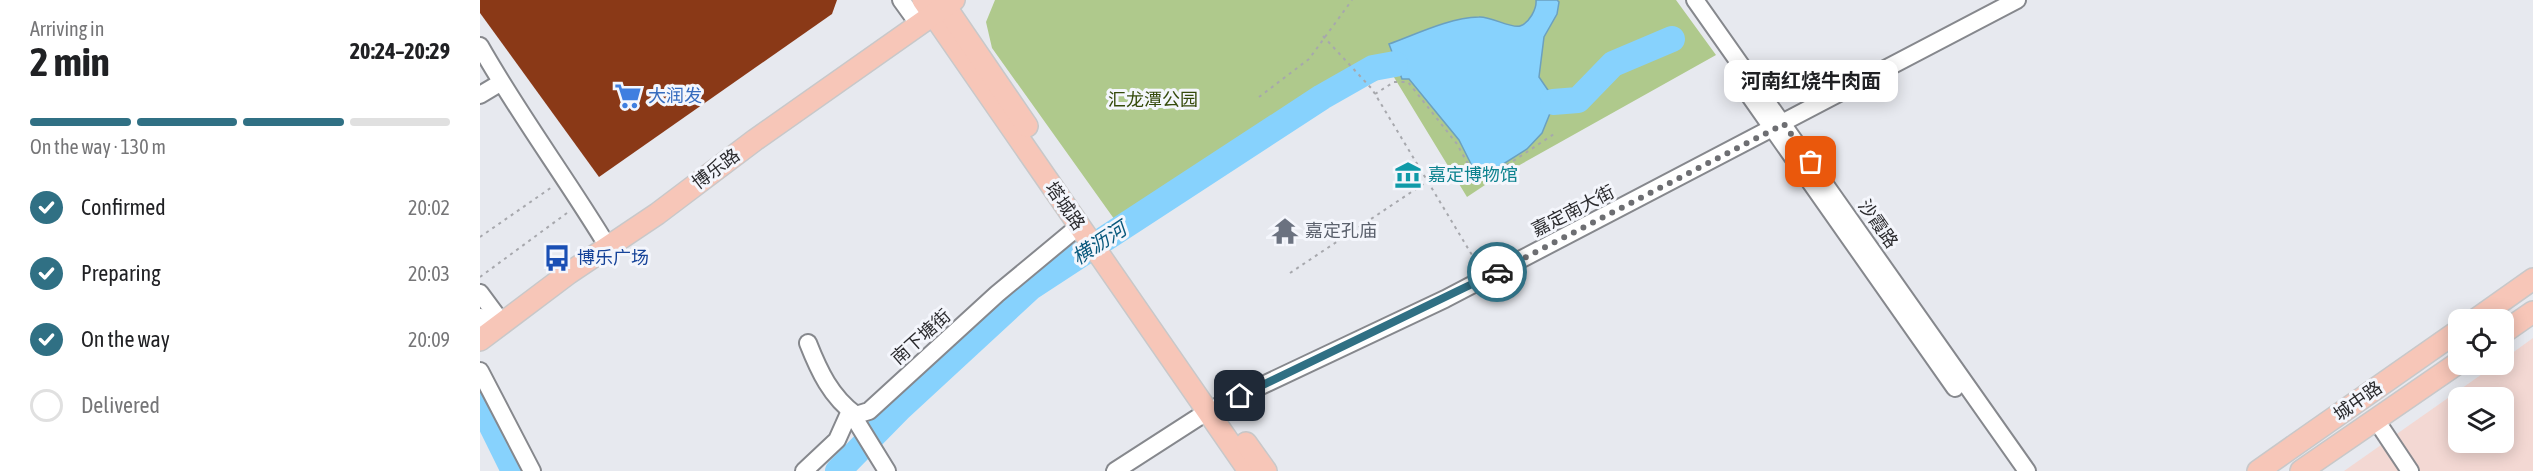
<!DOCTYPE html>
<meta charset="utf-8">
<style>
:root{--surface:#fff;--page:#f2f2f2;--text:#202124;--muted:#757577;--line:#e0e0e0;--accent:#307084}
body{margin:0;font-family:"Asap Condensed","Noto Sans SC",sans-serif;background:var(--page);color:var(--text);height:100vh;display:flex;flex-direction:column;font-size:22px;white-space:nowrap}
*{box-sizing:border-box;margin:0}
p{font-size:20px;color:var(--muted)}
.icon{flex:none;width:33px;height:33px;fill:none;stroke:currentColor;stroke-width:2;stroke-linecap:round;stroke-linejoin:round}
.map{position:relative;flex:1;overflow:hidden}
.panel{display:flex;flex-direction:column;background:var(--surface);width:480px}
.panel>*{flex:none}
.controls{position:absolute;left:1968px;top:309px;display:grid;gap:12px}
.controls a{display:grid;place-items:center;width:66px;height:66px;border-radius:12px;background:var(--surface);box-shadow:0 3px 15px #0003;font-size:30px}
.pin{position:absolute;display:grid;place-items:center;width:51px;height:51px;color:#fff;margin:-26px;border-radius:12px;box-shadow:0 3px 9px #0006}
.courier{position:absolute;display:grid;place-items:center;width:60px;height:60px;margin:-30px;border:4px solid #307084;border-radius:50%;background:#fff;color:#222;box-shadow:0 2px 8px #0007}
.bubble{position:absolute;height:42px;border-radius:12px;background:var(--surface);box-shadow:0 3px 15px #0003;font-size:20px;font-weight:700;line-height:42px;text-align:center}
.summary em{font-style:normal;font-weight:700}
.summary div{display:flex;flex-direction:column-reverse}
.summary{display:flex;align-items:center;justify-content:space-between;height:102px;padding:0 30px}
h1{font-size:39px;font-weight:700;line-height:45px}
.bar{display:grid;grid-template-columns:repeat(4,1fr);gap:9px 6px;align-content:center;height:72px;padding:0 30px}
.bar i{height:8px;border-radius:4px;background:var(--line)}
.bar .on{background:var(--accent)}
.bar p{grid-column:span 4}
ol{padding:0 30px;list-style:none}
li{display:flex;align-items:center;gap:18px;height:66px}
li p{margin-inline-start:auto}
li .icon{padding:6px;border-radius:50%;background:var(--accent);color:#fff;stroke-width:4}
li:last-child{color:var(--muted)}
li i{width:33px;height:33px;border:3px solid var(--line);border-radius:50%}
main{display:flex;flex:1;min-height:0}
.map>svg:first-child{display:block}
.education{fill:#f3d8d3;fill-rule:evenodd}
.green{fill:#afc98c}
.water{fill:#87d2fd;stroke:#6ba0bf;stroke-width:1.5}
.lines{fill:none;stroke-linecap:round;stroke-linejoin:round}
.river{stroke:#87d2fd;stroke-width:26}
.building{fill:#8a3917}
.minor-casing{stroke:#86888d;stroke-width:20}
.major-casing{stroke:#c8c8c9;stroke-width:24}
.path{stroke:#a7a8ad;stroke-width:2;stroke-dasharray:3 4.5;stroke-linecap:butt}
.minor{stroke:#fff;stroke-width:16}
.major{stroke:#f7c6b8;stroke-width:21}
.done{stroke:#6d6e72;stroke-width:6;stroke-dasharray:0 10.8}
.route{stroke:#307084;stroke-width:8}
.labels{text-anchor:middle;stroke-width:6;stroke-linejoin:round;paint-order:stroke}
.shop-label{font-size:18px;fill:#366cbe;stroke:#f4f6fc;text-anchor:start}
.park-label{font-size:18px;fill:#354a0b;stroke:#f4f6fc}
.street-label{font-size:18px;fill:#2b2b2e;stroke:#f4f6fc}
.culture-label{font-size:18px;fill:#0d838f;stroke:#f4f6fc;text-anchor:start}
.worship-label{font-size:18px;fill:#5b616d;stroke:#f4f6fc;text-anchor:start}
.transit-label{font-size:18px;fill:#164399;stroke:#f4f6fc;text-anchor:start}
.water-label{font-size:20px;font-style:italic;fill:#08587c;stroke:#f4f6fc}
</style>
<main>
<section class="panel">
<div class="summary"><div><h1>2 min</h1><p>Arriving in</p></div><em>20:24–20:29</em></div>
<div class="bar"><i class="on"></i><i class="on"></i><i class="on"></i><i></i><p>On the way · 130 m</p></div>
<ol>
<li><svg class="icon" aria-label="check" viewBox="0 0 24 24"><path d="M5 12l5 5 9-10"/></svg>Confirmed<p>20:02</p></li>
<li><svg class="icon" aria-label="check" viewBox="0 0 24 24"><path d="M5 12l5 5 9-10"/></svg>Preparing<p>20:03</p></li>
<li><svg class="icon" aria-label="check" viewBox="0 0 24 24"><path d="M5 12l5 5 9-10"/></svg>On the way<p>20:09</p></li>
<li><i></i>Delivered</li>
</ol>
</section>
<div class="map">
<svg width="2053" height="471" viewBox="0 0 2053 471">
<rect width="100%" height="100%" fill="#e7e9ef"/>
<!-- education -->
<path class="education" d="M2053,338V471H1864L2015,365L2024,364V359ZM1978,398H2024V442H1978Z"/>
<!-- green -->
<polygon class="green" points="515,0 1196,0 1236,55 1011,181 987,197 912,74 863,95 647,237 512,48 506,22"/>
<!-- water -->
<path class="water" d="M1056,0H1077L1079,2L1077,14L1064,37L1059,77L1072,96L1073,106L1062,133L1047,149L1017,168L1000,174L995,172L979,140L929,79H922L909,44C937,34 968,18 999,17C1010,16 1032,29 1040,26C1049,23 1057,9 1056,0Z"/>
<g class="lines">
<!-- river -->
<g class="river">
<polyline points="1073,102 1098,100 1133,64 1192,39"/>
<polyline points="0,402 34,471"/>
<polyline points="358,471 420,408 551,287 842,97 893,68 915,64"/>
</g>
</g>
<!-- building -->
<polygon class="building" points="0,0 357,0 352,14 119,177 0,13"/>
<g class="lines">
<defs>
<g id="minor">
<polyline points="421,0 439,25"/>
<polyline points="1215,0 1547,471"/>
<path d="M0,46C39,115 87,179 128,247"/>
<polyline points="1267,92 1475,388"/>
<polyline points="0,95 20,83"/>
<polyline points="0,293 23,324"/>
<polyline points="0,317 11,332"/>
<path d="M328,343C339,371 351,397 376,415L389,411L517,294L599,226"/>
<polyline points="0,371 52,471"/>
<polyline points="370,411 407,471"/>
<polyline points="1896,420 1930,471"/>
<polyline points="324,471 357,440 370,411"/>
<polyline points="635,471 728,411 965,299 1537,0"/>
</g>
<g id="major">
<polyline points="443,0 769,471"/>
<polyline points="461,0 547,126"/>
<polyline points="1995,320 2053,279"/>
<polyline points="2024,332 2053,312"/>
<polyline points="0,340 89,273 177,214 275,140 474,0"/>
<polyline points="766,443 786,471"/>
<polyline points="1778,471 1978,331"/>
<polyline points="1821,471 1978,363"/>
</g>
</defs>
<!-- minor casing -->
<use href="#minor" class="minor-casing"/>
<!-- major casing -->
<use href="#major" class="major-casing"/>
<!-- path -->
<g class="path">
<polyline points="843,36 892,89 998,265"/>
<polyline points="895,94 914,82 928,82 977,144 994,175 1009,177 1074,134"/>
<polyline points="779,97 829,59 872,0"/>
<polyline points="0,237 72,187"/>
<polyline points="810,273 948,181"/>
<polyline points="0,277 87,213"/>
</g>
<!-- minor -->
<use href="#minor" class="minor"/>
<!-- major -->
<use href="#major" class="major"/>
</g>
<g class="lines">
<!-- done -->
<polyline class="done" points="1017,272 1304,124 1331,162"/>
<!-- route -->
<polyline class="route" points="760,396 1017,272"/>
</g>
<!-- icons -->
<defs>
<symbol id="supermarket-bare" viewBox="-9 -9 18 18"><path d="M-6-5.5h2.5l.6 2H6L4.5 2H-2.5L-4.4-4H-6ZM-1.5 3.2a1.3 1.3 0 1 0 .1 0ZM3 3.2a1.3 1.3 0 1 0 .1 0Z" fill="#3f7fe0" stroke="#f4f6fc" stroke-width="2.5" paint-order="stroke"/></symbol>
<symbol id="museum-bare" viewBox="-9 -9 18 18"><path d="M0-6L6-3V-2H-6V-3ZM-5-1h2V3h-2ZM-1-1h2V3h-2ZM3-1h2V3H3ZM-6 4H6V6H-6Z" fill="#0f9aa8" stroke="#f4f6fc" stroke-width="2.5" paint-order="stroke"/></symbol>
<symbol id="temple-bare" viewBox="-9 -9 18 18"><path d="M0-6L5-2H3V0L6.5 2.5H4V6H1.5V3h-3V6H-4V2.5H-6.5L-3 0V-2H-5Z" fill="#6b7280" stroke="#f4f6fc" stroke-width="2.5" paint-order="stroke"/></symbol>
<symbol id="bus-bare" viewBox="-9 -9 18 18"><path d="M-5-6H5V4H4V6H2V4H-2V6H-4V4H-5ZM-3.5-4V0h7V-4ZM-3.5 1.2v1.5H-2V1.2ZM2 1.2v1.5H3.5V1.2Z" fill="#1a4fb4" stroke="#f4f6fc" stroke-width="2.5" paint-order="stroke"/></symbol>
</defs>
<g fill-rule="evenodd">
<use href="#supermarket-bare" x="129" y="77" width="38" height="38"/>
<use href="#museum-bare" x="909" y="156" width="38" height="38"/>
<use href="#temple-bare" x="786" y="212" width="38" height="38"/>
<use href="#bus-bare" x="58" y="239" width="38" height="38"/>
</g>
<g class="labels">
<!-- shop labels -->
<g class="shop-label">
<text x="168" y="102">大润发</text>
</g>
<!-- park labels -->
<g class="park-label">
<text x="673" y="106">汇龙潭公园</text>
</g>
<!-- street labels -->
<g class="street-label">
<text transform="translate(236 169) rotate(-37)" y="6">博乐路</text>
<text transform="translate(585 206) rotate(55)" y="6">塔城路</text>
<text transform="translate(1093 211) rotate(-27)" y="6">嘉定南大街</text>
<text transform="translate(1398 224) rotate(55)" y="6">沙霞路</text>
<text transform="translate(441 337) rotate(-42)" y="6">南下塘街</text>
<text transform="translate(1878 401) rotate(-35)" y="6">城中路</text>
</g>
<!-- culture labels -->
<g class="culture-label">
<text x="948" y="181">嘉定博物馆</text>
</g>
<!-- worship labels -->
<g class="worship-label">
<text x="825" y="237">嘉定孔庙</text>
</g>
<!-- transit labels -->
<g class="transit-label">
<text x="97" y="264">博乐广场</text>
</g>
<!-- water labels -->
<g class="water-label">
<text transform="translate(619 243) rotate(-33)" y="7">横沥河</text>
</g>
</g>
</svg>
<div class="controls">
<a><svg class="icon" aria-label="locate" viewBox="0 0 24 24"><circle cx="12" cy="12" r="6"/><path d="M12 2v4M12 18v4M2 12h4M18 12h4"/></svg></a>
<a><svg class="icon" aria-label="layers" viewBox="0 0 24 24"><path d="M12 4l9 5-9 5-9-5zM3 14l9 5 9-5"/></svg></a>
</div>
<div class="pin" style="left:1331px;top:162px;background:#ea580c"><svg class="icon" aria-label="bag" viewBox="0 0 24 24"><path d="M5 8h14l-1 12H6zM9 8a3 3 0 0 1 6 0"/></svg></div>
<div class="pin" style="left:760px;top:396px;background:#1f2937"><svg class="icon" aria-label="home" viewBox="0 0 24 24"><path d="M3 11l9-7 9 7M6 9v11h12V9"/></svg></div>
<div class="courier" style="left:1017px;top:272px"><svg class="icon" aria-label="car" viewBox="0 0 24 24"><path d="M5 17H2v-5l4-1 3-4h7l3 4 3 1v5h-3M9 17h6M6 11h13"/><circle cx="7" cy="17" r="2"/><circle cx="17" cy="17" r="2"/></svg></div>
<div class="bubble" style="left:1244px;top:60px;width:174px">河南红烧牛肉面</div>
</div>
</main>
